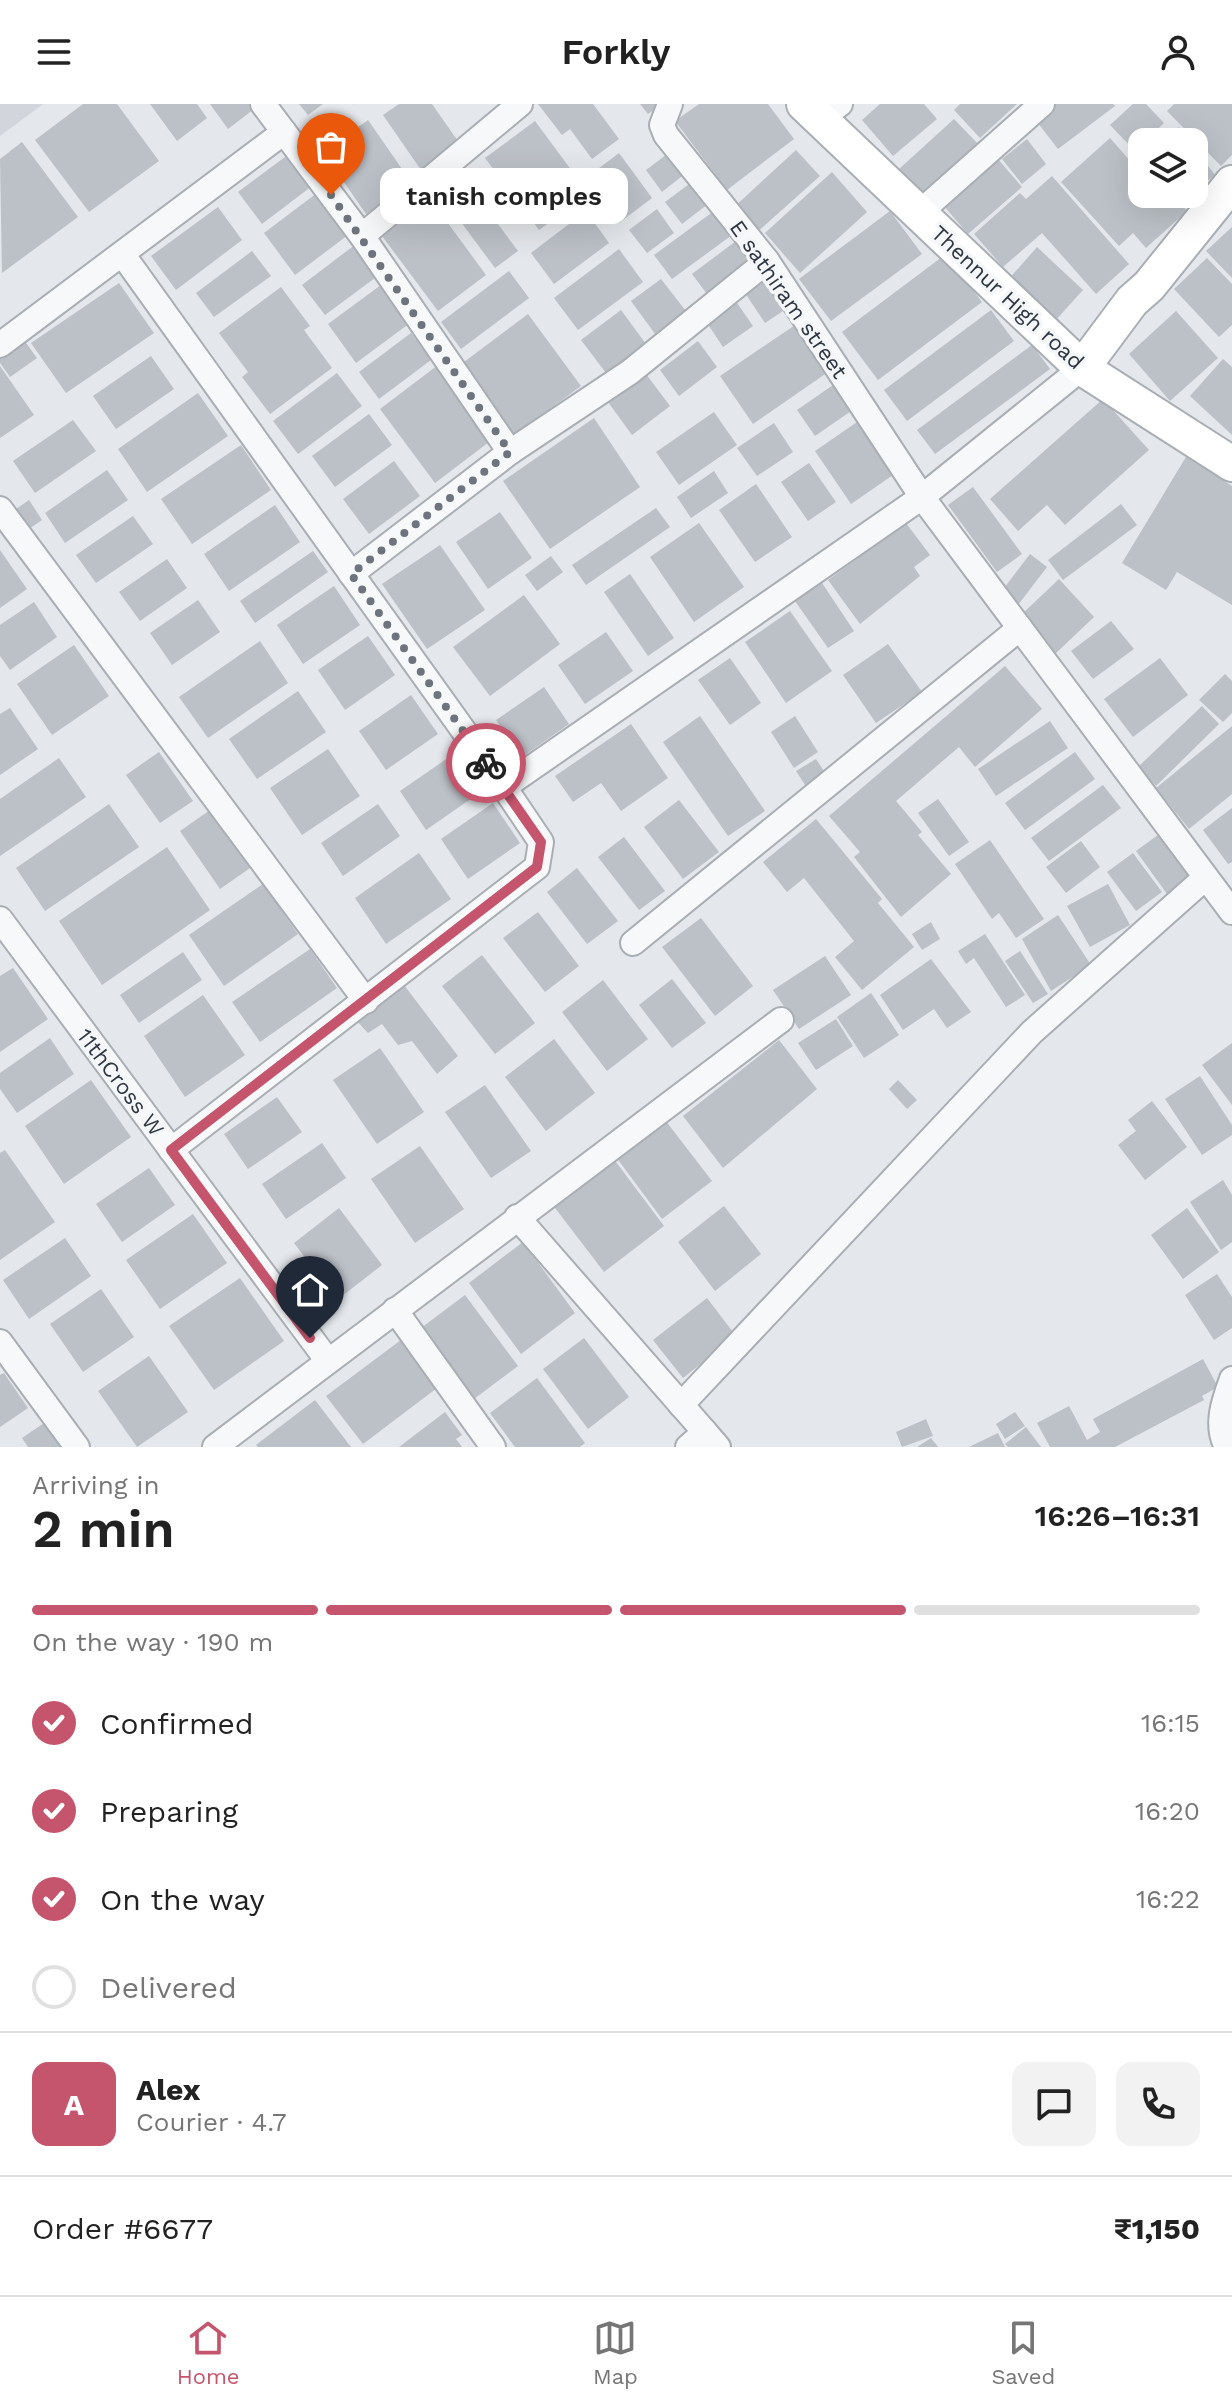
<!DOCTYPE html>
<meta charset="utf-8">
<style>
:root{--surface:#fff;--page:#f2f2f2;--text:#222;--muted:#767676;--line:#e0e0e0;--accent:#c4556d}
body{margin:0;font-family:"Work Sans",sans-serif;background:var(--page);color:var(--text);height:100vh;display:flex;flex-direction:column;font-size:30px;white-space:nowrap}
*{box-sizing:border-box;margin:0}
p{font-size:26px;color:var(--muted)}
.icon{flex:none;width:44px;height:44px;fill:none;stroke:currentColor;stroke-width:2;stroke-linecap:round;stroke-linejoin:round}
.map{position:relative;height:1343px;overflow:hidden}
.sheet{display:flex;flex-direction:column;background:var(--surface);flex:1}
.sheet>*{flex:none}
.buttons{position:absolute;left:1128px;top:24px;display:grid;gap:16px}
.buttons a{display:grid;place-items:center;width:80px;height:80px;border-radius:16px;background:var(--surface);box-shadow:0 8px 32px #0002;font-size:40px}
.pin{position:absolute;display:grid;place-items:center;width:68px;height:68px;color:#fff;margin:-82px -34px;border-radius:50% 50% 50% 0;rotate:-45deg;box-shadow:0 0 8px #0007}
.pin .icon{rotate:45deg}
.courier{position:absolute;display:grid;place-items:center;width:80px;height:80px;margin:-40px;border:6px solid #c4556d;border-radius:50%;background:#fff;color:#222;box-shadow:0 2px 10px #0007}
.bubble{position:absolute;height:56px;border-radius:16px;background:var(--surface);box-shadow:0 8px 32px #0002;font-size:26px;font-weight:600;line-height:56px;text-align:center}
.head em{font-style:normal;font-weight:600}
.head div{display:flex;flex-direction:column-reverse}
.head{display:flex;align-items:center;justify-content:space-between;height:136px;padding:0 32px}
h1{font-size:52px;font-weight:600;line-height:60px}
.bar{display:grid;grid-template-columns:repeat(4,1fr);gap:12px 8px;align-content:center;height:96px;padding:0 32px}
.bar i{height:10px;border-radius:6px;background:var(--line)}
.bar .active{background:var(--accent)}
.bar p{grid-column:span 4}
.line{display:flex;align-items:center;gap:20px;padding:0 32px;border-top:2px solid var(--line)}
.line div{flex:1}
.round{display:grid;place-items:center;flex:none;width:84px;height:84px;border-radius:16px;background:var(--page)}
ol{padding:0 32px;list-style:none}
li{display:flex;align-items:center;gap:24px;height:88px}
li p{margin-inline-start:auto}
li .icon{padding:8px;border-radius:50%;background:var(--accent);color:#fff;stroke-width:4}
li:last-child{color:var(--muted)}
li i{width:44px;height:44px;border:4px solid var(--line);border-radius:50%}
header{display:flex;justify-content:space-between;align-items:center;height:104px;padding:0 32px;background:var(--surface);font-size:36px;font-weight:600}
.menu{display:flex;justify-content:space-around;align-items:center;height:112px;border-top:2px solid var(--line);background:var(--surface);font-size:22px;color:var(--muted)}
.menu a{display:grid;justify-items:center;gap:4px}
.menu .active{color:var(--accent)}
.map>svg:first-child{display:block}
.built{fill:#d2d6dc}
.building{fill:#bcc1c7}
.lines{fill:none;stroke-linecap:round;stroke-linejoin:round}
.street-casing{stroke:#a9aeb5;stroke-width:28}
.secondary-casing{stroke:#a9aeb5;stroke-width:38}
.street{stroke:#f7f8f9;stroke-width:24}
.secondary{stroke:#fff;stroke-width:34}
.done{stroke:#6d747d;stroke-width:8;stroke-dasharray:0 14.4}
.route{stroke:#c4556d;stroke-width:10}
.labels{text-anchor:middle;stroke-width:7;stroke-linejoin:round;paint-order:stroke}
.street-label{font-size:22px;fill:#2d3642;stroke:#f4f6f8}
</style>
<header><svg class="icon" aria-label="menu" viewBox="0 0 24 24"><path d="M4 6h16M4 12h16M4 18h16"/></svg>Forkly<svg class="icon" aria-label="person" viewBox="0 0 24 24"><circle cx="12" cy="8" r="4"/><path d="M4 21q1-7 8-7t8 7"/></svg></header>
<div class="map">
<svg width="1232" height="1343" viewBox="0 0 1232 1343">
<rect width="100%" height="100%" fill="#e4e7eb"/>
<!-- built -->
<polygon class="built" points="0,0 43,0 0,32"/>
<!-- building -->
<g class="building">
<polygon points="83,0 117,0 159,57 89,108 35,36"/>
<polygon points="150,0 197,0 207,14 177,37"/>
<polygon points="210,0 251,0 254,5 228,25"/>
<polygon points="299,0 323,0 308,11"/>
<polygon points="399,0 432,0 460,40 421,66 383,11"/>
<polygon points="538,0 593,0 619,35 592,55 570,25 562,31"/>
<polygon points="640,0 662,0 648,10"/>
<polygon points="699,0 768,0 794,35 727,86 675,17"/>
<polygon points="880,0 924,0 937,15 893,52 862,16"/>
<polygon points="960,0 1017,0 980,34 954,6"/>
<polygon points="1052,0 1113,0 1115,2 1058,45 1034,14"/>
<polygon points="1133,0 1146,0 1164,19 1135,47 1110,21"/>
<polygon points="1174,0 1232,0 1232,51 1221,62 1167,7"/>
<polygon points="954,15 980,42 923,94 898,66"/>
<polygon points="368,16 411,78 366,110 323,48"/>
<polygon points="535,17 589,90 539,126 485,54"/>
<polygon points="1179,23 1190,38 1158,38"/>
<polygon points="1110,34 1132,59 1139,53 1142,56 1142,90 1172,90 1187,107 1146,144 1133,129 1119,142 1061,78"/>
<polygon points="1027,35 1046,60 1022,80 1002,55"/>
<polygon points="22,38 78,113 2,169 0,55"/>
<polygon points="1194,43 1215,71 1194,87"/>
<polygon points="796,46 820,72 756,129 733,104"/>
<polygon points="670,48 686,69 662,88 646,66"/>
<polygon points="619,49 652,94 619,119 586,74"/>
<polygon points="289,50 312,82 262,120 238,88"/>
<polygon points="997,54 1022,83 968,130 943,101"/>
<polygon points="832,68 867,108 800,169 765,129"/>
<polygon points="461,70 518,147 495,164 438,87"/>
<polygon points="1052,72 1129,160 1096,190 1042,129 1003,163 974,130 1020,89 1026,95"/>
<polygon points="692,78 708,100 682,120 665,98"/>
<polygon points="317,89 348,131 295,171 264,129"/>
<polygon points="428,92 486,171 438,207 379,128"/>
<polygon points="218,103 242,136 176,186 151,152"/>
<polygon points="657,105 674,129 647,149 629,126"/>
<polygon points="586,107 609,139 554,180 531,149"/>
<polygon points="714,107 732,131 672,175 654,151"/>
<polygon points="890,107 922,150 831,217 799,175"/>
<polygon points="1232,123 1232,174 1206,147"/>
<polygon points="740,134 758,159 710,194 692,170"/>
<polygon points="356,140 379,171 325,211 302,181"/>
<polygon points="1037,143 1083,186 1054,218 1008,176"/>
<polygon points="619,145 643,178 578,226 554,194"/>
<polygon points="252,147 271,172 214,213 196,189"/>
<polygon points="946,150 982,198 878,276 842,228"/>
<polygon points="1207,154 1232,180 1232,221 1219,233 1174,185"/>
<polygon points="509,167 529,194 461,245 441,218"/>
<polygon points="769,168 792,201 765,219 743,186"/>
<polygon points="661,175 689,211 658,234 631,197"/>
<polygon points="385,178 414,216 356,259 328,220"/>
<polygon points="119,179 154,229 66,289 31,239"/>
<polygon points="281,183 310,222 304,226 332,264 270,310 242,273 248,268 219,229"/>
<polygon points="735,196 753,222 723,243 705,216"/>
<polygon points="621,206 646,240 606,269 581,236"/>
<polygon points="991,206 1014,237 907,317 884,286"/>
<polygon points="1176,207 1218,254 1170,297 1129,250"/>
<polygon points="528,210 581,282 509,335 456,264"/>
<polygon points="798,219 831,266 753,320 720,272"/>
<polygon points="411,229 431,256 379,295 359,268"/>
<polygon points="21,232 37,254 10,273 0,259 0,248"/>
<polygon points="698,237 717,263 679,292 660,266"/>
<polygon points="1032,241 1050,265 935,350 917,326"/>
<polygon points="151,252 174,285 116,325 93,292"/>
<polygon points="1223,255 1232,263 1232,331 1190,292"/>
<polygon points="438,261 493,335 435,379 380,305"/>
<polygon points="0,262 34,311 0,334"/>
<polygon points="337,269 362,302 298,350 273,317"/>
<polygon points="646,270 670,302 632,331 608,298"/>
<polygon points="836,279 854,305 815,332 797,306"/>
<polygon points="198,289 228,332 147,388 118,345"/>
<polygon points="1103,295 1149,346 1065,421 1047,401 1018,427 990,395"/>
<polygon points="714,308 737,341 679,381 656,348"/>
<polygon points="369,310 392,341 335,383 312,352"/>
<polygon points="594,314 640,383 550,445 503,377"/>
<polygon points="73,316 96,347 35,389 13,357"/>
<polygon points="860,316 896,369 851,400 815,347"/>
<polygon points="774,319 793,348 757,372 737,344"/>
<polygon points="241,341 271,386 192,440 161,395"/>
<polygon points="1186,353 1232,382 1232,501 1177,468 1166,486 1122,459"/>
<polygon points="394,357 420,392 369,430 343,395"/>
<polygon points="809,359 836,398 808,417 781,378"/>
<polygon points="107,366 128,396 65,439 45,409"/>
<polygon points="714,367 728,389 691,414 677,393"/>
<polygon points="756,380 792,433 755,458 719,406"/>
<polygon points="973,383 1022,450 997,468 948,401"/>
<polygon points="29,396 42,416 26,427 13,407"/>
<polygon points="1121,400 1137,421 1063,476 1048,456"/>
<polygon points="275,401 300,438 229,487 204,450"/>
<polygon points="656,404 670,423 586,481 572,461"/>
<polygon points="500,408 532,454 488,485 456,438"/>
<polygon points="133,412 153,440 96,479 76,451"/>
<polygon points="699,419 744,483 694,518 650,453"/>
<polygon points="906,419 930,451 914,463 920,472 860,520 828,476"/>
<polygon points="440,441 485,506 427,545 382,480"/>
<polygon points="0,446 27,485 0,504"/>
<polygon points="313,447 328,468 255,519 240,497"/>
<polygon points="1030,450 1047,463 1018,501 1001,488"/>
<polygon points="551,452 563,468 537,487 525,471"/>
<polygon points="167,455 187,484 140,517 119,488"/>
<polygon points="630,470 674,534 648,552 604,488"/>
<polygon points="1059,475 1094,513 1055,550 1020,512"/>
<polygon points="822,479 854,527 828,544 795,497"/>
<polygon points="334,482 360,521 303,560 277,521"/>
<polygon points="524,491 560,540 490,592 453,543"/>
<polygon points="198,496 220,528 172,561 150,529"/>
<polygon points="34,498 57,533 10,566 0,552 0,521"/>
<polygon points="790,507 832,567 786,599 745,538"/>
<polygon points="1111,517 1134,545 1093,575 1071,547"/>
<polygon points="606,528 633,567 585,600 558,561"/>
<polygon points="368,532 395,571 345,606 318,566"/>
<polygon points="260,537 288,579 208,634 179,593"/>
<polygon points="888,540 922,588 876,619 843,571"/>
<polygon points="74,541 109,592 52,631 17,580"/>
<polygon points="730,554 761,599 730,621 698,576"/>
<polygon points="1160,554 1188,591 1133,633 1104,595"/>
<polygon points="1005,562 1042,605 975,663 959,643 896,697 922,728 918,731 951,770 901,813 854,753 860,748 829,712"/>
<polygon points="1225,570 1232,577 1232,609 1223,618 1199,596"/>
<polygon points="544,583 569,620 522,653 496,616"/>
<polygon points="298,587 326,628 257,675 229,635"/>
<polygon points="411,591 438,630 386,666 359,627"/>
<polygon points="1202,602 1219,620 1156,682 1138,663"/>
<polygon points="10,604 38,645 0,671 0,610"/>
<polygon points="700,612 765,707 728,732 663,638"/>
<polygon points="795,612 818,648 794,664 771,628"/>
<polygon points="1050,617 1068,644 996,692 978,665"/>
<polygon points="631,620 668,674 621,707 601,679 573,698 555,672"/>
<polygon points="1232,622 1232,690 1189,725 1156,684"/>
<polygon points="328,645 360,692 302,731 270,684"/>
<polygon points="458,647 485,685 426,726 400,687"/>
<polygon points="159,648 193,697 160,719 126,671"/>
<polygon points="1075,648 1095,675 1025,726 1005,699"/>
<polygon points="59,654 86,693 0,752 0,695"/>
<polygon points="816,655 829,675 809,687 796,667"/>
<polygon points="1103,681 1121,704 1049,757 1031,734"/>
<polygon points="938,695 969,738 949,752 918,709"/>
<polygon points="679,696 719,748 683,775 644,723"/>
<polygon points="493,699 520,739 468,775 441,735"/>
<polygon points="109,700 139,743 45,807 16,764"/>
<polygon points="378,700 400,732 343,772 321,739"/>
<polygon points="213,704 253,762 220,785 180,727"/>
<polygon points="1232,704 1232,758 1228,760 1203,726"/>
<polygon points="816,715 882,795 878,799 914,843 862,886 835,853 854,837 804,774 787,788 763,758"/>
<polygon points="1162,728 1193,771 1167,790 1136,747"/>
<polygon points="624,733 665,787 639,806 598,753"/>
<polygon points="990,736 1044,815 1016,834 999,809 992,815 955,760"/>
<polygon points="1081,737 1100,763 1066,789 1046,763"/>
<polygon points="167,743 210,806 102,881 59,817"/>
<polygon points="419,749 451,795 386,840 355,794"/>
<polygon points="1133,749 1162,788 1136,807 1107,768"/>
<polygon points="577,764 618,817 587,840 547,788"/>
<polygon points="263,780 298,830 224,882 189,831"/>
<polygon points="1108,780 1130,821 1090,843 1067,802"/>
<polygon points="538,808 579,862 545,888 503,834"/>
<polygon points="1058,811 1091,861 1051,887 1022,835"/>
<polygon points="701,814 753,882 715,912 662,843"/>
<polygon points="931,818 940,835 922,846 912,830"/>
<polygon points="985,830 1025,891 1006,903 974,854 966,860 958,847"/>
<polygon points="310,845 337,884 260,938 232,898"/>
<polygon points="1020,847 1048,890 1033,899 1005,857"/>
<polygon points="183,848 202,876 139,919 120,891"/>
<polygon points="482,851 535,919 495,950 442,882"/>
<polygon points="825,852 851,891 799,925 773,886"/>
<polygon points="931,855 971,908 947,924 934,905 903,926 880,891"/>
<polygon points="13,864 48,915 0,948 0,872"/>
<polygon points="672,875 706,919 672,944 639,901"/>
<polygon points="603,876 648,935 607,967 562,908"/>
<polygon points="404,881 458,952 437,970 412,937 398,941 382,920 368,929 356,916"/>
<polygon points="871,889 899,931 864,954 837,913"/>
<polygon points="203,891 245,951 185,993 144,932"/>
<polygon points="836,915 853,942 816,966 798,939"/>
<polygon points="50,934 74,970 17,1009 0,985 0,969"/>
<polygon points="554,935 595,989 546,1027 505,973"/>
<polygon points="779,936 817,985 723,1064 683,1012"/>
<polygon points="1232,939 1232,1001 1202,961"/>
<polygon points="380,944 424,1008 377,1040 333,976"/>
<polygon points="1200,972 1232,1021 1232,1031 1202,1051 1165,995"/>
<polygon points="91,976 131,1033 64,1080 25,1022"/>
<polygon points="898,976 917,996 907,1005 889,985"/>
<polygon points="485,981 531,1047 491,1074 445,1008"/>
<polygon points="277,993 302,1028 248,1065 224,1030"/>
<polygon points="1152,997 1187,1043 1145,1076 1118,1041 1136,1027 1128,1016"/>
<polygon points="662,1012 712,1077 662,1115 613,1049"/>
<polygon points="322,1039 346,1074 286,1115 262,1080"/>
<polygon points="420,1042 464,1105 415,1139 371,1075"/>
<polygon points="5,1046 55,1118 0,1156 0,1049"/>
<polygon points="610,1050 664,1122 604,1168 549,1096"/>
<polygon points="149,1064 175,1101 122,1138 96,1100"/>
<polygon points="1223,1076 1232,1091 1232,1138 1221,1146 1190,1098"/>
<polygon points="724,1102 761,1150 715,1187 678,1138"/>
<polygon points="339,1104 382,1161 337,1196 294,1139"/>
<polygon points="1187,1104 1219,1148 1183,1175 1151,1131"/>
<polygon points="193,1110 227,1159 160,1205 126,1156"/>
<polygon points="65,1134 91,1172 29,1215 3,1176"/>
<polygon points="523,1138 575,1209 521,1250 469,1179"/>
<polygon points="1217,1170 1232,1193 1232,1224 1214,1236 1185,1191"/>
<polygon points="240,1174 284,1237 214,1286 169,1222"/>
<polygon points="101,1185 134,1233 83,1268 50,1220"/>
<polygon points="465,1191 518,1262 470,1298 417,1227"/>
<polygon points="707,1194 736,1232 683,1274 653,1236"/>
<polygon points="584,1234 629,1293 588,1325 543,1265"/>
<polygon points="401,1236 437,1284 363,1340 326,1292"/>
<polygon points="149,1252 188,1308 137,1343 98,1287"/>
<polygon points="1203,1255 1218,1283 1202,1292 1204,1296 1115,1343 1050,1343 1037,1319 1069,1302 1087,1336 1100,1328 1093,1315"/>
<polygon points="4,1269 28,1304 0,1323 0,1271"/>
<polygon points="537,1274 585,1339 580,1343 515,1343 490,1309"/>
<polygon points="315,1296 351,1343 258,1343 256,1341"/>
<polygon points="445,1308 462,1331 456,1335 462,1343 399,1343"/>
<polygon points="1015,1308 1025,1322 1005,1335 996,1320"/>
<polygon points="926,1315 933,1332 902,1343 896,1328"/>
<polygon points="47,1317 65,1343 28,1343 22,1334"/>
<polygon points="1026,1323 1041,1343 1008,1343 1005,1340"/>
<polygon points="998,1329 1005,1343 969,1343"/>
<polygon points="931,1334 938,1343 917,1343"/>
</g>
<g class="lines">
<defs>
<g id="street">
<polyline points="263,0 362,132 510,348"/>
<polyline points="670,0 662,21 666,31 767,157 922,393 1082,264"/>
<polyline points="819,15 840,0"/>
<polyline points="918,110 1042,0"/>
<polyline points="362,132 520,0"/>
<polyline points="123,151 504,683 922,393 1232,808"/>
<polyline points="0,241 284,28"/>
<polyline points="0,405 366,897"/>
<polyline points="351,470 510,348 630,268 767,157"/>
<polyline points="0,815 328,1257"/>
<polyline points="633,839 1020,524"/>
<polyline points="171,1046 537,763 541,738 504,683"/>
<polyline points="517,1113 705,1328"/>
<polyline points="395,1206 493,1343"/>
<polyline points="0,1238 77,1343"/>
<polyline points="681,1301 1032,928 1205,774"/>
<polyline points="215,1343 781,916"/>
<polyline points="688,1343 705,1328 718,1343"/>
<path d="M1227,1343C1215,1321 1224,1297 1232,1275"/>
</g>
<g id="secondary">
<polyline points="804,0 1082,264 1232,360"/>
<polyline points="1082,264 1132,197 1149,182 1232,79"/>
</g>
</defs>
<!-- street casing -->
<use href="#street" class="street-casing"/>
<!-- secondary casing -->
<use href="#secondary" class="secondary-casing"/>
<!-- street -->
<use href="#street" class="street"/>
<!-- secondary -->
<use href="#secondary" class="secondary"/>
</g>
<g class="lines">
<!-- done -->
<polyline class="done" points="331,91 510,348 351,470 486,659"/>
<!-- route -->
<polyline class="route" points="310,1234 171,1046 537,763 541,738 486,659"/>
</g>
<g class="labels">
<!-- street labels -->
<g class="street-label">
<text transform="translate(1008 193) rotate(43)" y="8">Thennur High road</text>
<text transform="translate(789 195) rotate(55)" y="8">E sathiram street</text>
<text transform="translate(121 978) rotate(53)" y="8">11thCross W</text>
</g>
</g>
</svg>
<div class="buttons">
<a><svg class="icon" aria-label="layers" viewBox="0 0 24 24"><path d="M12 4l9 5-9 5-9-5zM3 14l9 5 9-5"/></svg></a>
</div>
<div class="pin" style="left:331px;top:91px;background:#ea580c"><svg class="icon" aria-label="bag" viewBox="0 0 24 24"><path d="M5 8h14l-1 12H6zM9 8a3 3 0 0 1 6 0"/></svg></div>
<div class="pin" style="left:310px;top:1234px;background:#1f2937"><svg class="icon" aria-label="home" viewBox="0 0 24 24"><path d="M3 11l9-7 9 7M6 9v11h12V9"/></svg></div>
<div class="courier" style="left:486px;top:659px"><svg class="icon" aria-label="bike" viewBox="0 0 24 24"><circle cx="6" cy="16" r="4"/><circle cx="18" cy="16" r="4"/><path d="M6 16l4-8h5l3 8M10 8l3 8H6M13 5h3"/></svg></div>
<div class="bubble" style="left:380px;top:64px;width:248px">tanish comples</div>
</div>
<section class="sheet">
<div class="head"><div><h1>2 min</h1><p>Arriving in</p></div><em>16:26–16:31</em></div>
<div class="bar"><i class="active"></i><i class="active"></i><i class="active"></i><i></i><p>On the way · 190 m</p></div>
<ol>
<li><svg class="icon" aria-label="check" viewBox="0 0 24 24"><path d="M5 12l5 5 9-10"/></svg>Confirmed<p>16:15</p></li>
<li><svg class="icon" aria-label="check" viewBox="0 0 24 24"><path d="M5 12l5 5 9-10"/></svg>Preparing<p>16:20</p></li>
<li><svg class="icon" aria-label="check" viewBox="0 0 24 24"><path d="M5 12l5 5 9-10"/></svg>On the way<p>16:22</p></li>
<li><i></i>Delivered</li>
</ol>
<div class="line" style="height:144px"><b class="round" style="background:var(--accent);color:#fff">A</b><div><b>Alex</b><p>Courier · 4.7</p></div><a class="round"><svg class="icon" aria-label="chat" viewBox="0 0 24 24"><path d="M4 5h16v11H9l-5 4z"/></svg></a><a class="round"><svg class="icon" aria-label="phone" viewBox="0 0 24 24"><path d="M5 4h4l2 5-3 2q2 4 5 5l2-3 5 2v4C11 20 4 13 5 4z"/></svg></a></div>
<div class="line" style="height:104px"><div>Order #6677</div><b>₹1,150</b></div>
</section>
<nav class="menu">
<a class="active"><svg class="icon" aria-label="home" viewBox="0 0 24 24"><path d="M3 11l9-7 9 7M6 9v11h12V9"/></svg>Home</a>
<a><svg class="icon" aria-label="map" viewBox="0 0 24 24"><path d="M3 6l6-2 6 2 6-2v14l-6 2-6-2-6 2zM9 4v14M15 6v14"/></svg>Map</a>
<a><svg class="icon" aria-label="saved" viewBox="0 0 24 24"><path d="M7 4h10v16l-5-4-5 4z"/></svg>Saved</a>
</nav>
